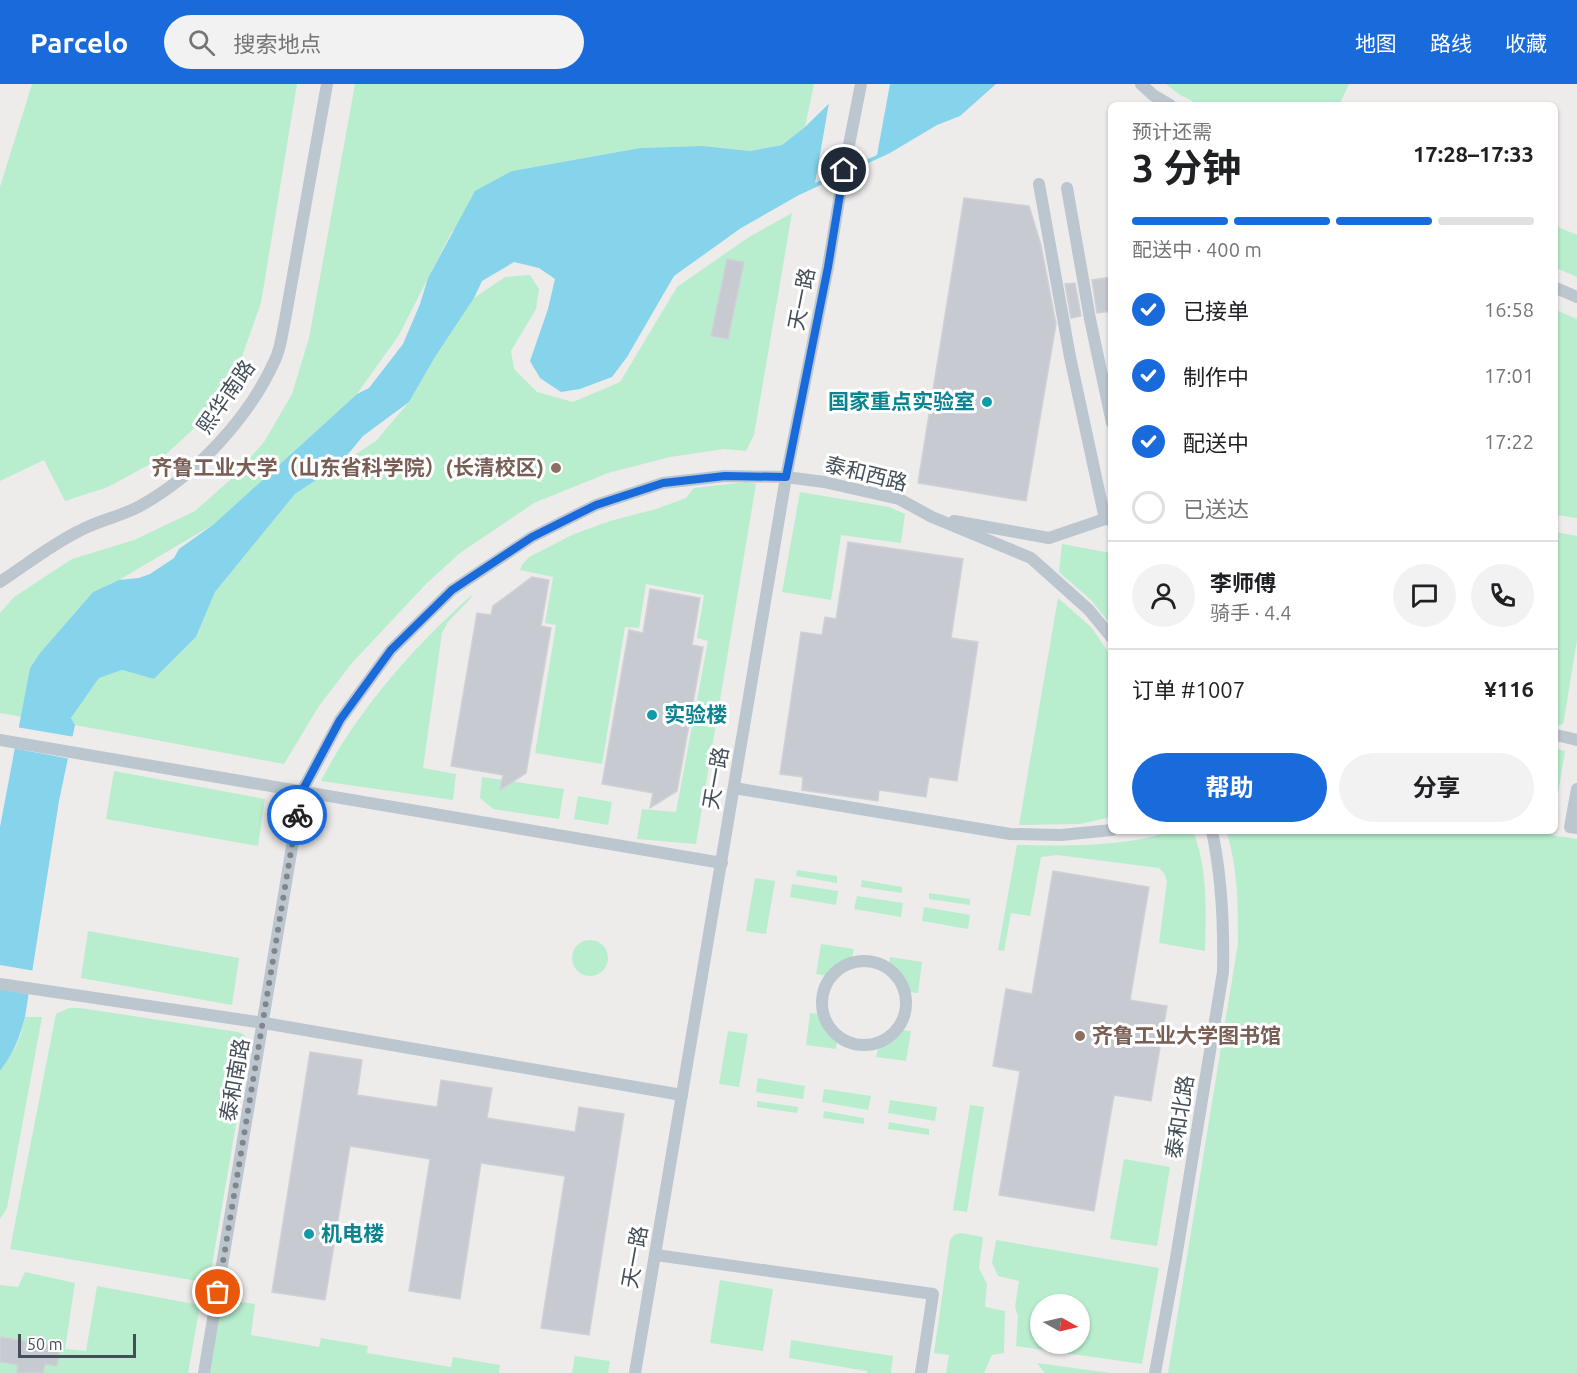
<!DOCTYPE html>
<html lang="zh">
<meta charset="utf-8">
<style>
:root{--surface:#fff;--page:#f2f2f2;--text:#202124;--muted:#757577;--line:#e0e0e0;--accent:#196adb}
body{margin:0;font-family:Ubuntu,"Noto Sans SC",sans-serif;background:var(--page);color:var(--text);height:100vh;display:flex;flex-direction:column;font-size:22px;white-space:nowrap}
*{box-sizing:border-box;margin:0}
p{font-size:20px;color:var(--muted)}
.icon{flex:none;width:33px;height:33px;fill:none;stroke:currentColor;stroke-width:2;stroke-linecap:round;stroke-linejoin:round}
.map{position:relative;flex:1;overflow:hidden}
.side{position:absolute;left:1108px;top:18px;width:450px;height:732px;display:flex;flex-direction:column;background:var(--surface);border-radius:9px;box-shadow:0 2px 4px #0004}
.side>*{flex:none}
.needle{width:39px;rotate:98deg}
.buttons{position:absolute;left:1030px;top:1210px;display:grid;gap:12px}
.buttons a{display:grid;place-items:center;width:60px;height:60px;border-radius:50%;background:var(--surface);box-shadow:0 2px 4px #0004;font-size:30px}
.scale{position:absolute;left:18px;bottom:15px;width:118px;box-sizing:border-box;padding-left:6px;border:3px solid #444f59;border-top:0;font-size:16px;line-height:21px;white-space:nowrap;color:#444f59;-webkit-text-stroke:4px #fff;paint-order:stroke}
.pin{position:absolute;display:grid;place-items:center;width:51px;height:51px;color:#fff;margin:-26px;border:3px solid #fff;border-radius:50%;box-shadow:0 2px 6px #0007}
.courier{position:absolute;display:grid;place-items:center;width:60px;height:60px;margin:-30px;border:4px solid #196adb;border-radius:50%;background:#fff;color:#222;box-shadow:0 2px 8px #0007}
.head em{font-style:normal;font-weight:700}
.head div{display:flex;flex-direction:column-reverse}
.head{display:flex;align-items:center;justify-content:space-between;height:102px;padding:0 24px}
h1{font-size:39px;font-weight:700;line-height:45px}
.bar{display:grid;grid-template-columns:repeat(4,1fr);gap:9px 6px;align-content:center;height:72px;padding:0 24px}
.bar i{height:8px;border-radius:4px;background:var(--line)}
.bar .selected{background:var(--accent)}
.bar p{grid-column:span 4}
.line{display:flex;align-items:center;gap:15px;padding:0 24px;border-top:2px solid var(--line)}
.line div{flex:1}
.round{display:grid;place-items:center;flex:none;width:63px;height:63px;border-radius:32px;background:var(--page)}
ol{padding:0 24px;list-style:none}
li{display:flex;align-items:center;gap:18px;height:66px}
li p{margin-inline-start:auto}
li .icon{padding:6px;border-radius:50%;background:var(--accent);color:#fff;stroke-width:4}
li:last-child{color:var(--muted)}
li i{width:33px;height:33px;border:3px solid var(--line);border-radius:50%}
.action{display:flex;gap:12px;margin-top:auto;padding:12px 24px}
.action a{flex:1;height:69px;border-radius:36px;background:var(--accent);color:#fff;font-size:24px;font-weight:700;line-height:69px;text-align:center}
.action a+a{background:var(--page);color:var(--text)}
header{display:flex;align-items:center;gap:36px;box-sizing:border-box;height:84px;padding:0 30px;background:var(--accent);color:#fff}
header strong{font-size:28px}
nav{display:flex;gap:33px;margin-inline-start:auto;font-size:21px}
.search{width:420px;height:54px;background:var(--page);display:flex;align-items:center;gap:15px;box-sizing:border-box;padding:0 21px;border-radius:33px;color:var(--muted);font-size:22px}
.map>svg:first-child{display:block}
.green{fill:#b8eece;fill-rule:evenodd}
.water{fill:#85d4eb}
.pier{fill:#eeebeb}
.building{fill:#c8cad1;stroke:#cfd1d7;stroke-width:1.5}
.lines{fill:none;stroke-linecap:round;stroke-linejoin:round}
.street{stroke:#bcc6ce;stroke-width:12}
.done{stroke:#80868c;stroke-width:6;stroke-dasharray:0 10.8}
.route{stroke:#196adb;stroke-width:8}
.culture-dot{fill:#0f9aa8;stroke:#fff;stroke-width:2}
.education-dot{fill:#8d6e63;stroke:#fff;stroke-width:2}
.labels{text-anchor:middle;stroke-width:6;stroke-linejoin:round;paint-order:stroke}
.street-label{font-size:21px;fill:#444f59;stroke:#fff}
.culture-label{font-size:21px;font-weight:bold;fill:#0d838f;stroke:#fff;text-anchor:start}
.education-label{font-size:21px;font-weight:bold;fill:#785e54;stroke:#fff;text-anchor:end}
</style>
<header>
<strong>Parcelo</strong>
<div class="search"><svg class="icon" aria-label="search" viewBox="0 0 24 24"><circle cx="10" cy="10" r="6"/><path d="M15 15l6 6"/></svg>搜索地点</div>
<nav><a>地图</a><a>路线</a><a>收藏</a></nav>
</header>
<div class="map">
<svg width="1577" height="1289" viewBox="0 0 1577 1289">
<rect width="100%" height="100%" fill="#eeebeb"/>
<!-- green -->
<g class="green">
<polygon points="32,0 297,0 261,219 240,278 214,326 163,373 108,403 65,417 44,376 0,397 0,103"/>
<polygon points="355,0 814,0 805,43 782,61 750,67 703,62 640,64 512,87 451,149 399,251 357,310 214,440 119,496 93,508 40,569 30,584 22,633 0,629 0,529 14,513 72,475 134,456 195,427 230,396 264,358 292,310 309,254"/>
<polygon points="1166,0 1349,0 1339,21 1200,21 1180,11"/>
<polygon points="792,129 754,351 746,367 724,365 670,373 608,389 534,419 460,469 426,500 352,579 319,622 284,680 75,641 71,634 99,594 122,586 154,595 196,553 215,508 295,410 376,357 409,318 435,273 474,214 505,193 530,191 539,205 536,225 511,267 514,285 537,308 573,318 620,298 677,203 749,153"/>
<polygon points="1556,142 1577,151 1577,193 1556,184"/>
<polygon points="1556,226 1577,235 1577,434 1556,431"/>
<polygon points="746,398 756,400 696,760 637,755 642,725 676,728 708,557 697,554 704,511 646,500 639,544 625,543 602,680 535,669 556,541 545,539 553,493 520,486 522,481 529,473 574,450 610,437 656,425 686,414 694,404"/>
<polygon points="800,408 889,423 905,430 901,459 841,451 831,516 782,508"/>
<polygon points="1556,448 1577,452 1577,556 1564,636 1563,640 1556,642"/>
<polygon points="1062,460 1111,469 1111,541 1091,516 1059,488"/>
<path d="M473,510L470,515L448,538L442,549L423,684L456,690L453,716L321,697C356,628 415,561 473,510Z"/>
<polygon points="1058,514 1091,543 1111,572 1111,733 1080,740 1019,741"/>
<polygon points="1556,665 1565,667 1556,721"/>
<polygon points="114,687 265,715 258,762 106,735"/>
<polygon points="482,693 564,705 559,735 493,725 480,714"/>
<polygon points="578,712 612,718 608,741 574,735"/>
<path d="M1172,747H1193C1208,784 1206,828 1205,867L1159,859L1167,797L1164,789L1159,784L1057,771L1041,773L1030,832L1011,829L1004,867L998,866L1017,761C1068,762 1124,763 1172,747Z"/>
<path d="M1226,747H1551V751L1577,755V1289H1168L1238,859C1238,822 1238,782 1226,747Z"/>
<polygon points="797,786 837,792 837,799 796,792"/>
<polygon points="755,794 775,797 766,850 746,847"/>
<polygon points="862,796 902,803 902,809 861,803"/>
<polygon points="792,800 838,807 836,821 790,813"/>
<polygon points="929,809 970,815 970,821 929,815"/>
<polygon points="857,812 903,819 901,833 854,825"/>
<polygon points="924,823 970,831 968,845 922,837"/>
<polygon points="88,847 239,874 232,921 81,894"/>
<circle cx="590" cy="874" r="18"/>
<polygon points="821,860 854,865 852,873 838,878 827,892 816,890"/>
<path d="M890,873L922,878L918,909L908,908C906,895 901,886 889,881Z"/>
<polygon points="69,924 80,924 238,948 243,950 250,958 209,1199 10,1165 56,930"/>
<path d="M810,929L818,930C819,941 828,953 837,958L836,965L806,961Z"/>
<polygon points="25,933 42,933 7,1124 0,1135 0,987 15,964 21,950"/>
<polygon points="901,946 911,947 906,977 876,973 878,965 894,957"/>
<polygon points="728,947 748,950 739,1003 719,1000"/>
<polygon points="758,994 805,1002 803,1015 756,1008"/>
<polygon points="824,1005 871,1012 868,1026 822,1018"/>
<polygon points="890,1016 937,1023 935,1037 888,1029"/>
<polygon points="757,1017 798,1023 797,1029 757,1023"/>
<polygon points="970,1021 984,1023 967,1128 953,1126"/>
<polygon points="824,1027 864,1034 864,1040 823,1034"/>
<polygon points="889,1038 929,1045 929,1051 888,1045"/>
<polygon points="1124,1075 1170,1083 1157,1162 1110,1155"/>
<polygon points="961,1149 983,1153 979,1184 987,1200 985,1223 1005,1227 1004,1269 992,1271 984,1289 946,1289 949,1271 934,1269 950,1156 954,1151"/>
<path d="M996,1156L1159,1184L1142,1280L1016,1262L1018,1232L1015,1223L1019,1197L998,1192L992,1179ZM1041,1221H1080V1260H1041Z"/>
<polygon points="25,1188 75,1199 65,1265 86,1267 97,1202 200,1221 188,1289 0,1289 0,1201 18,1203"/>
<polygon points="720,1196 773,1205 763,1267 710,1259"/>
<polygon points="222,1215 255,1220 251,1251 319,1263 321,1254 368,1262 367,1269 451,1283 453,1273 500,1281 499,1289 210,1289"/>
<polygon points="791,1256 893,1272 891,1289 867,1289 867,1287 789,1274"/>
<polygon points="575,1272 610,1277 608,1289 572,1289"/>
<polygon points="1037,1279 1111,1289 1045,1289"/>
</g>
<!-- water -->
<path class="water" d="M849,0H996L960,32L937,41L890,69L799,111L741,144L674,192L627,273L612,293L580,305L561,308L540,294L530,277L548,225L555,195L539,184L514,178L482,197L474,214L435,273L409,318L363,352L339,381L295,410L215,508L196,553L154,595L122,586L99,594L71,634L75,641L59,717L25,933C20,953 13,970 0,987V743L30,584L40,569L93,508L119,496L139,494L150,490L174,474L179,465L214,440L357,310L369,304L403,260L420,220L428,194L475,107L512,87L640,64L703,62L750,67L782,61L805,43Z"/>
<!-- pier -->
<g class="pier">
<polygon points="844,0 890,0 877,71 815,99 830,13"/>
<polygon points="16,643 75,653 71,675 12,664"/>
<polygon points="0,881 35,887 32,911 0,905"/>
</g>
<!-- building -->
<g class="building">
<polygon points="964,114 1029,122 1041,161 1056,240 1026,417 918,399"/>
<polygon points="727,175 744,178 728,255 711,252"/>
<polygon points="1112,193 1112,227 1097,229 1092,196"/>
<polygon points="1075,199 1081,232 1071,234 1065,200"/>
<polygon points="848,458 963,475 951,554 978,558 957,697 929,693 926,713 879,706 878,717 802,706 803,693 780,690 801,548 822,551 825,533 836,535"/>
<polygon points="532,493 549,496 541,542 551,544 526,689 500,706 503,691 451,682 477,529 491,531 493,522"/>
<polygon points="650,505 700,514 692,561 703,563 677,707 650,724 653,709 602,700 629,546 643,549"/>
<polygon points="1053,787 1149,803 1130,916 1167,922 1151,1017 1114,1011 1094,1127 999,1111 1020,987 993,982 1006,905 1032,910"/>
<polygon points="310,968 362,976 357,1011 437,1023 441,996 492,1004 487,1034 575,1048 579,1023 624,1030 589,1251 541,1244 565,1092 481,1079 460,1215 409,1207 430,1075 350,1062 325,1216 272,1208"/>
<polygon points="0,1253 60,1263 57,1282 45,1280 43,1289 17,1289 18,1281 0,1278"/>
</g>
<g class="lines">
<!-- street -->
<g class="street">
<polyline points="1141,0 1153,11 1170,21"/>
<polyline points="1039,100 1070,273 1105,435"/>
<polyline points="1067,104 1090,235 1112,339"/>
<polyline points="1556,204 1577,213"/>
<polyline points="954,437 1049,454 1105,435 1112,436"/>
<path d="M0,498C26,481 52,460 81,446C100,436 122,432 140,422C196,391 249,334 275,276C281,264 282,249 285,236L327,0"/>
<polyline points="1556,651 1577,656"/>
<polyline points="0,656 722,779"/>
<polyline points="734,704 1010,750 1061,751 1112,746"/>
<polyline points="1577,705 1570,743 1577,744"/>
<circle cx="864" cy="919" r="42"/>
<polyline points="0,900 264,939 682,1011"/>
<polyline points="656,1171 933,1210 921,1289"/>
<polyline points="204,1289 301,709 340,636 391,566 452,506 532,453 596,421 663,399 725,392 786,393 824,398 899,415 932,433 1031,474 1089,526 1112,554"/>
<polyline points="635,1289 786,393 828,183 844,86 861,0"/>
<path d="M1155,1289L1176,1174L1223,888C1224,841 1222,794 1212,747"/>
</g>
</g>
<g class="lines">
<!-- done -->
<polyline class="done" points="218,1208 297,731"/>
<!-- route -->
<polyline class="route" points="297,731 301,709 340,636 391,566 452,506 532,453 596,421 663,399 725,392 786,393 828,183 844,86"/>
</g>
<!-- markers -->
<g class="culture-dot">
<circle cx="987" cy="318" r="6"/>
<circle cx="652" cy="631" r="6"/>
<circle cx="309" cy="1150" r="6"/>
</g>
<g class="education-dot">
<circle cx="556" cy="384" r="6"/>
<circle cx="1080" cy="952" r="6"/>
</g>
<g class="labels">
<!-- street labels -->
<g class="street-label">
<text transform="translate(802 215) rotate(-79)" y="7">天一路</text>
<text transform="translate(226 313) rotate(-55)" y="7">熙华南路</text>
<text transform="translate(866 390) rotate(14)" y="7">泰和西路</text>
<text transform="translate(716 694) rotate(-80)" y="7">天一路</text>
<text transform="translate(235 996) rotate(-80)" y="7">泰和南路</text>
<text transform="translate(1180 1033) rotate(-81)" y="7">泰和北路</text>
<text transform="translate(635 1173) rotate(-80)" y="7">天一路</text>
</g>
<!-- culture labels -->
<g class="culture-label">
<text x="975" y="325" text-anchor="end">国家重点实验室</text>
<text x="664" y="638">实验楼</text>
<text x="321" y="1157">机电楼</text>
</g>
<!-- education labels -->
<g class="education-label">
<text x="544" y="391">齐鲁工业大学（山东省科学院）(长清校区)</text>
<text x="1092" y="959" text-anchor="start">齐鲁工业大学图书馆</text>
</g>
</g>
</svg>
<div class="buttons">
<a><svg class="needle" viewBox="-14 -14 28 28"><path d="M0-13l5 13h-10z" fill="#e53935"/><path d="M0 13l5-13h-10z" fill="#757577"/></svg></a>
</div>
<div class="scale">50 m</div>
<div class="pin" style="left:218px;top:1208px;background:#ea580c"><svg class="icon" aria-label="bag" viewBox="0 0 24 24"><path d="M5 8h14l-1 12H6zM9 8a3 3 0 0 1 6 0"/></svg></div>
<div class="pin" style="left:844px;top:86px;background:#1f2937"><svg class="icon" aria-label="home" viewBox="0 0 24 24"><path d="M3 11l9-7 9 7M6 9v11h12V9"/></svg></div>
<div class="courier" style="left:297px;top:731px"><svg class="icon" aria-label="bike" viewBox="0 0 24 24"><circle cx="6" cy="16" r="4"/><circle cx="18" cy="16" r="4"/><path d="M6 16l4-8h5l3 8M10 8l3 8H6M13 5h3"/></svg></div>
<section class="side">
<div class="head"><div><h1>3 分钟</h1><p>预计还需</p></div><em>17:28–17:33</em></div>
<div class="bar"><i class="selected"></i><i class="selected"></i><i class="selected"></i><i></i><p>配送中 · 400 m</p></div>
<ol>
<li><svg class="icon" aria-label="check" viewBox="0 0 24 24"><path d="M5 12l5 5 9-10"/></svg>已接单<p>16:58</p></li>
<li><svg class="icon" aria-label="check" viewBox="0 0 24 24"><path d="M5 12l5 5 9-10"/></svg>制作中<p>17:01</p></li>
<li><svg class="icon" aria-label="check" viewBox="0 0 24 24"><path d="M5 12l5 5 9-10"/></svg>配送中<p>17:22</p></li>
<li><i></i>已送达</li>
</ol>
<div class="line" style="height:108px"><a class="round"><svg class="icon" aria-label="person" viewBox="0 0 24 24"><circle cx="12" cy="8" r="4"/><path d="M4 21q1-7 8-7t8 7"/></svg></a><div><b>李师傅</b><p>骑手 · 4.4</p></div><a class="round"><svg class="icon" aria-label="chat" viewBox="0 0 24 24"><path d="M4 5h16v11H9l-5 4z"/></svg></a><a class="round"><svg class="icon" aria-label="phone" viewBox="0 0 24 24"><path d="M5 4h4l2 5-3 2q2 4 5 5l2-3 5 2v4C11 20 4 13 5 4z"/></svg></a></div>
<div class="line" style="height:78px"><div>订单 #1007</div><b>¥116</b></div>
<div class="action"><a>帮助</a><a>分享</a></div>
</section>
</div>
